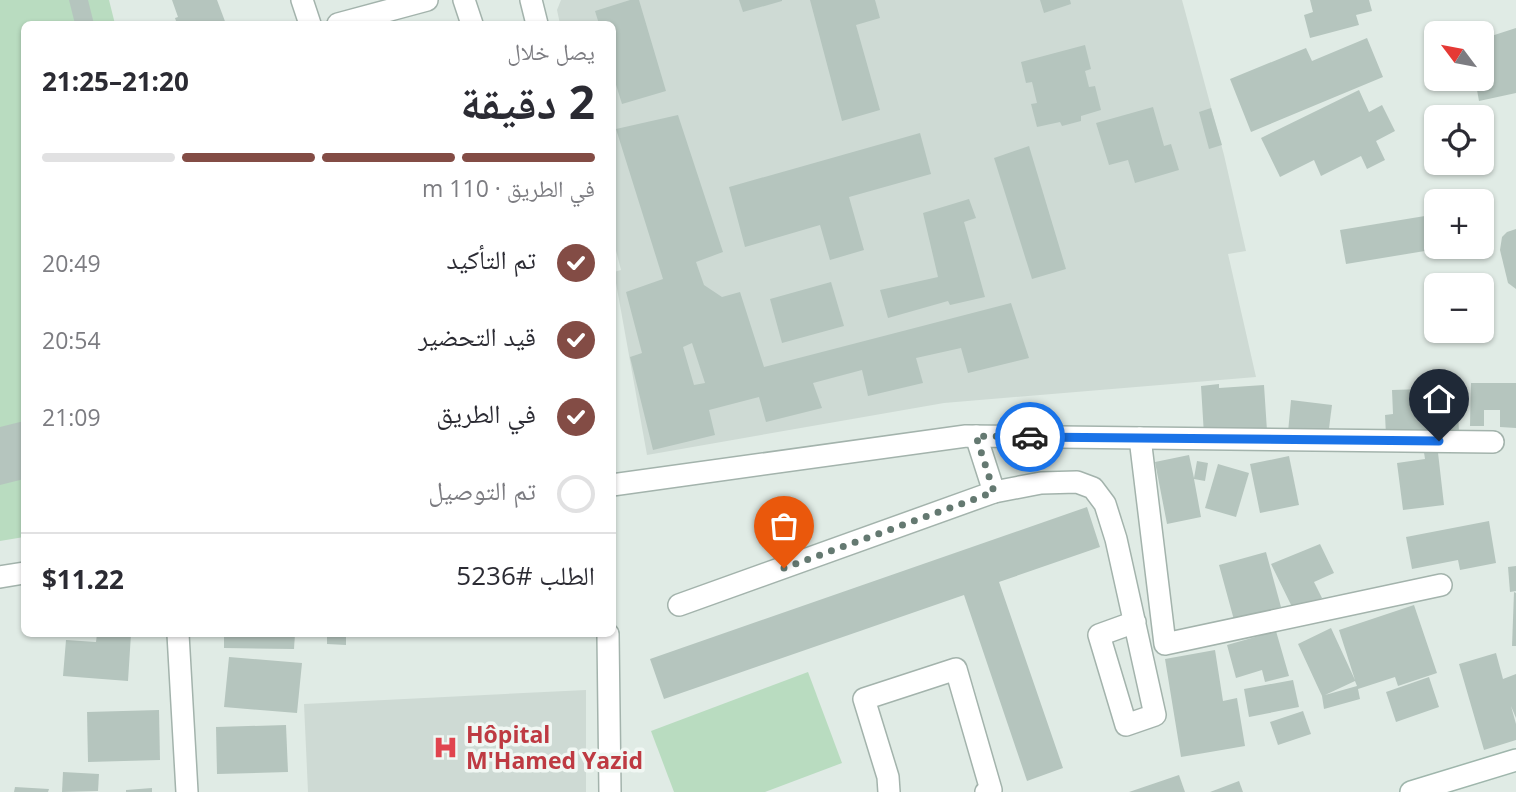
<!DOCTYPE html>
<html lang="ar">
<meta charset="utf-8">
<style>
:root{--surface:#fff;--page:#f2f2f3;--text:#2b2b33;--muted:#7c7c81;--line:#e1e1e2;--accent:#834c45}
body{margin:0;font-family:"Open Sans","Noto Naskh Arabic",sans-serif;background:var(--page);color:var(--text);direction:rtl;height:100vh;display:flex;flex-direction:column;font-size:26px;white-space:nowrap}
*{box-sizing:border-box;margin:0}
p{font-size:23px;color:var(--muted)}
.icon{flex:none;width:38px;height:38px;fill:none;stroke:currentColor;stroke-width:2;stroke-linecap:round;stroke-linejoin:round}
.map{position:relative;flex:1;overflow:hidden;direction:ltr}
.side{position:absolute;left:21px;top:21px;width:595px;height:616px;display:flex;flex-direction:column;background:var(--surface);border-radius:10px;box-shadow:0 2px 5px #0004;direction:rtl}
.side>*{flex:none}
.needle{width:46px;rotate:302deg}
.tools{position:absolute;left:1424px;top:21px;display:grid;gap:14px}
.tools a{display:grid;place-items:center;width:70px;height:70px;border-radius:10px;background:var(--surface);box-shadow:0 2px 5px #0004;font-size:35px}
.pin{position:absolute;display:grid;place-items:center;width:60px;height:60px;color:#fff;margin:-72px -30px;border-radius:50% 50% 50% 0;rotate:-45deg;box-shadow:0 0 7px #0007}
.pin .icon{rotate:45deg}
.courier{position:absolute;display:grid;place-items:center;width:70px;height:70px;margin:-35px;border:5px solid #1a73e8;border-radius:50%;background:#fff;color:#222;box-shadow:0 2px 9px #0007}
.head em{font-style:normal;font-weight:700}
.head div{display:flex;flex-direction:column-reverse}
.head{display:flex;align-items:center;justify-content:space-between;height:119px;padding:0 21px}
h1{font-size:46px;font-weight:700;line-height:52px}
.bar{display:grid;grid-template-columns:repeat(4,1fr);gap:10px 7px;align-content:center;height:84px;padding:0 21px}
.bar i{height:9px;border-radius:5px;background:var(--line)}
.bar .current{background:var(--accent)}
.bar p{grid-column:span 4}
.line{display:flex;align-items:center;gap:18px;padding:0 21px;border-top:2px solid var(--line)}
.line div{flex:1}
ol{padding:0 21px;list-style:none}
li{display:flex;align-items:center;gap:21px;height:77px}
li p{margin-inline-start:auto}
li .icon{padding:7px;border-radius:50%;background:var(--accent);color:#fff;stroke-width:4}
li:last-child{color:var(--muted)}
li i{width:38px;height:38px;border:4px solid var(--line);border-radius:50%}
.map>svg:first-child{display:block}
.built{fill:#cedad4}
.green{fill:#b9dcc0}
.building{fill:#b5c5be;fill-rule:evenodd}
.lines{fill:none;stroke-linecap:round;stroke-linejoin:round}
.street-casing{stroke:#a3b3ac;stroke-width:24}
.secondary-casing{stroke:#9fb6ac;stroke-width:24}
.street{stroke:#fff;stroke-width:21}
.secondary{stroke:#fff;stroke-width:21}
.done{stroke:#647971;stroke-width:7;stroke-dasharray:0 12.6}
.route{stroke:#1a73e8;stroke-width:9}
.labels{text-anchor:middle;stroke-width:7;stroke-linejoin:round;paint-order:stroke}
.health-label{font-size:23px;font-weight:bold;fill:#be3a42;stroke:#f0f7f3;text-anchor:start}
</style>
<div class="map">
<svg width="1516" height="792" viewBox="0 0 1516 792">
<rect width="100%" height="100%" fill="#e0ebe5"/>
<!-- built -->
<g class="built">
<polygon points="561,0 1182,0 1224,155 1246,251 1228,254 1256,377 944,403 647,455 614,272 621,270 612,235 612,24 560,24 557,10"/>
<polygon points="586,690 586,792 308,792 304,704"/>
</g>
<!-- green -->
<g class="green">
<polygon points="0,0 109,0 115,24 24,24 24,537 0,541"/>
<polygon points="808,672 842,763 765,792 674,792 651,731"/>
</g>
<!-- building -->
<g class="building">
<polygon points="69,0 88,0 94,24 75,24"/>
<polygon points="172,0 217,0 226,24 177,24 175,18 178,17"/>
<polygon points="630,0 639,0 666,91 622,104 612,72 612,24 599,24 595,11"/>
<polygon points="739,0 782,0 782,1 743,12"/>
<polygon points="810,0 875,0 880,18 856,25 880,110 842,121"/>
<polygon points="1040,0 1070,0 1071,4 1044,13"/>
<polygon points="1310,0 1369,0 1372,11 1356,15 1359,25 1310,38 1304,15 1313,12"/>
<polygon points="1516,28 1516,93 1479,101 1475,79 1482,79 1482,39"/>
<polygon points="1367,38 1383,77 1251,132 1230,79 1306,48 1312,61"/>
<polygon points="1085,45 1091,69 1085,71 1089,87 1095,86 1101,110 1081,116 1081,121 1062,126 1060,122 1037,127 1031,104 1037,103 1032,82 1026,83 1021,62"/>
<polygon points="1359,90 1369,112 1382,105 1395,131 1376,141 1385,160 1367,169 1361,156 1321,176 1314,160 1280,177 1261,138"/>
<polygon points="1153,107 1164,146 1171,144 1179,170 1135,183 1128,160 1109,165 1096,123"/>
<polygon points="1211,108 1222,145 1209,149 1199,112"/>
<path d="M678,115L723,252L696,262L704,285L722,297L740,292L764,367L1011,303L1029,358L968,373L961,348L916,358L923,383L868,396L862,370L813,383L822,408L766,422L759,397L709,410L715,435L653,450L630,357L642,353L626,292L663,279L616,129ZM692,343L705,383L694,385L683,347Z"/>
<polygon points="920,133 931,174 849,197 864,250 830,260 820,225 745,247 729,187"/>
<polygon points="1029,146 1066,269 1032,279 994,158"/>
<polygon points="969,199 976,218 964,222 985,297 950,305 948,301 888,318 880,290 938,277 923,213"/>
<polygon points="1437,214 1437,247 1443,248 1346,264 1340,230"/>
<polygon points="1516,229 1516,289 1508,283 1500,250 1502,237 1507,232"/>
<polygon points="831,282 844,326 782,343 770,299"/>
<polygon points="1471,383 1516,383 1516,428 1500,427 1500,410 1484,410 1484,426 1470,426"/>
<polygon points="1219,384 1219,388 1264,385 1267,431 1204,435 1201,386"/>
<polygon points="1457,388 1459,433 1386,435 1385,415 1393,414 1392,390"/>
<polygon points="1291,400 1332,405 1328,436 1288,432"/>
<polygon points="24,421 24,479 0,485 0,427"/>
<polygon points="1437,444 1444,505 1403,510 1397,463 1425,459 1423,446"/>
<polygon points="1189,455 1194,478 1197,461 1208,463 1205,481 1194,479 1201,517 1167,524 1155,462"/>
<polygon points="1289,456 1299,505 1260,513 1250,464"/>
<polygon points="1218,464 1249,473 1236,517 1205,508"/>
<polygon points="1087,507 1100,547 999,582 1063,768 1027,781 964,595 664,699 650,659"/>
<polygon points="1489,521 1496,563 1460,570 1458,560 1412,569 1406,537"/>
<polygon points="1320,544 1334,573 1314,582 1322,598 1294,611 1271,564"/>
<polygon points="1266,552 1281,607 1234,620 1219,565"/>
<polygon points="1516,566 1516,591 1510,592 1508,567"/>
<polygon points="1514,592 1516,593 1516,646 1512,646"/>
<path d="M1414,605L1437,673L1398,686L1395,677L1358,689L1360,699L1324,709L1322,696L1298,644L1331,628L1355,680L1339,630ZM1355,681L1357,686L1325,695Z"/>
<polygon points="1276,631 1289,676 1265,682 1262,670 1236,678 1227,645"/>
<polygon points="97,634 131,634 128,681 63,676 66,640 96,642"/>
<polygon points="224,634 295,634 294,649 224,648"/>
<polygon points="327,634 346,634 346,645 327,644"/>
<polygon points="1215,650 1223,701 1237,698 1245,746 1181,757 1165,659"/>
<polygon points="1496,653 1503,679 1516,674 1516,718 1511,706 1516,724 1516,740 1484,750 1459,664"/>
<polygon points="229,657 302,663 297,713 224,707"/>
<polygon points="1429,677 1439,707 1396,722 1386,692"/>
<polygon points="1293,680 1299,707 1249,717 1244,689"/>
<polygon points="159,710 160,760 88,762 87,712"/>
<polygon points="1303,711 1311,734 1278,745 1270,722"/>
<polygon points="286,725 288,772 217,774 216,727"/>
<polygon points="63,772 99,774 98,791 62,792"/>
<polygon points="1179,775 1185,792 1129,792"/>
<polygon points="1239,781 1243,792 1210,792"/>
<polygon points="15,787 49,789 48,792 14,792"/>
<polygon points="152,788 152,792 126,792 126,790"/>
</g>
<g class="lines">
<defs>
<g id="street">
<polyline points="302,0 310,24"/>
<polyline points="464,0 472,24"/>
<polyline points="531,0 537,24"/>
<polyline points="338,24 427,0"/>
<polyline points="976,436 994,492 1041,483 1077,482 1093,488 1105,504 1116,539 1155,715 1126,725 1099,635 1135,622"/>
<polyline points="1140,438 1165,644 1441,585"/>
<polyline points="612,485 966,436 1493,442"/>
<polyline points="0,577 24,573"/>
<polyline points="679,605 994,492"/>
<polyline points="178,634 187,792"/>
<polyline points="608,634 610,792"/>
<polyline points="889,792 888,777 864,699 956,669 991,790 986,792"/>
</g>
<polyline id="secondary" points="1411,792 1516,760"/>
</defs>
<!-- street casing -->
<use href="#street" class="street-casing"/>
<!-- secondary casing -->
<use href="#secondary" class="secondary-casing"/>
<!-- street -->
<use href="#street" class="street"/>
<!-- secondary -->
<use href="#secondary" class="secondary"/>
</g>
<g class="lines">
<!-- done -->
<polyline class="done" points="784,568 994,492 976,436 1030,437"/>
<!-- route -->
<polyline class="route" points="1030,437 1439,441"/>
</g>
<!-- icons -->
<defs>
<symbol id="hospital-bare" viewBox="-9 -9 18 18"><path d="M-5-5h3v3.5h4V-5h3V5h-3V1.5h-4V5h-3Z" fill="#e0444e" stroke="#f0f7f3" stroke-width="2.5" paint-order="stroke"/></symbol>
</defs>
<g fill-rule="evenodd">
<use href="#hospital-bare" x="428" y="730" width="35" height="35"/>
</g>
<g class="labels">
<!-- health labels -->
<g class="health-label">
<text x="466" y="743">Hôpital<tspan x="466" dy="26">M'Hamed Yazid</tspan></text>
</g>
</g>
</svg>
<div class="tools">
<a><svg class="needle" viewBox="-14 -14 28 28"><path d="M0-13l5 13h-10z" fill="#e53935"/><path d="M0 13l5-13h-10z" fill="#7c7c81"/></svg></a>
<a><svg class="icon" aria-label="locate" viewBox="0 0 24 24"><circle cx="12" cy="12" r="6"/><path d="M12 2v4M12 18v4M2 12h4M18 12h4"/></svg></a>
<a>+</a>
<a>−</a>
</div>
<div class="pin" style="left:784px;top:568px;background:#ea580c"><svg class="icon" aria-label="bag" viewBox="0 0 24 24"><path d="M5 8h14l-1 12H6zM9 8a3 3 0 0 1 6 0"/></svg></div>
<div class="pin" style="left:1439px;top:441px;background:#1f2937"><svg class="icon" aria-label="home" viewBox="0 0 24 24"><path d="M3 11l9-7 9 7M6 9v11h12V9"/></svg></div>
<div class="courier" style="left:1030px;top:437px"><svg class="icon" aria-label="car" viewBox="0 0 24 24"><path d="M5 17H2v-5l4-1 3-4h7l3 4 3 1v5h-3M9 17h6M6 11h13"/><circle cx="7" cy="17" r="2"/><circle cx="17" cy="17" r="2"/></svg></div>
<section class="side">
<div class="head"><div><h1>2 دقيقة</h1><p>يصل خلال</p></div><em>21:20–21:25</em></div>
<div class="bar"><i class="current"></i><i class="current"></i><i class="current"></i><i></i><p>في الطريق · 110 m</p></div>
<ol>
<li><svg class="icon" aria-label="check" viewBox="0 0 24 24"><path d="M5 12l5 5 9-10"/></svg>تم التأكيد<p>20:49</p></li>
<li><svg class="icon" aria-label="check" viewBox="0 0 24 24"><path d="M5 12l5 5 9-10"/></svg>قيد التحضير<p>20:54</p></li>
<li><svg class="icon" aria-label="check" viewBox="0 0 24 24"><path d="M5 12l5 5 9-10"/></svg>في الطريق<p>21:09</p></li>
<li><i></i>تم التوصيل</li>
</ol>
<div class="line" style="height:91px"><div>الطلب #5236</div><b>$11.22</b></div>
</section>
</div>
